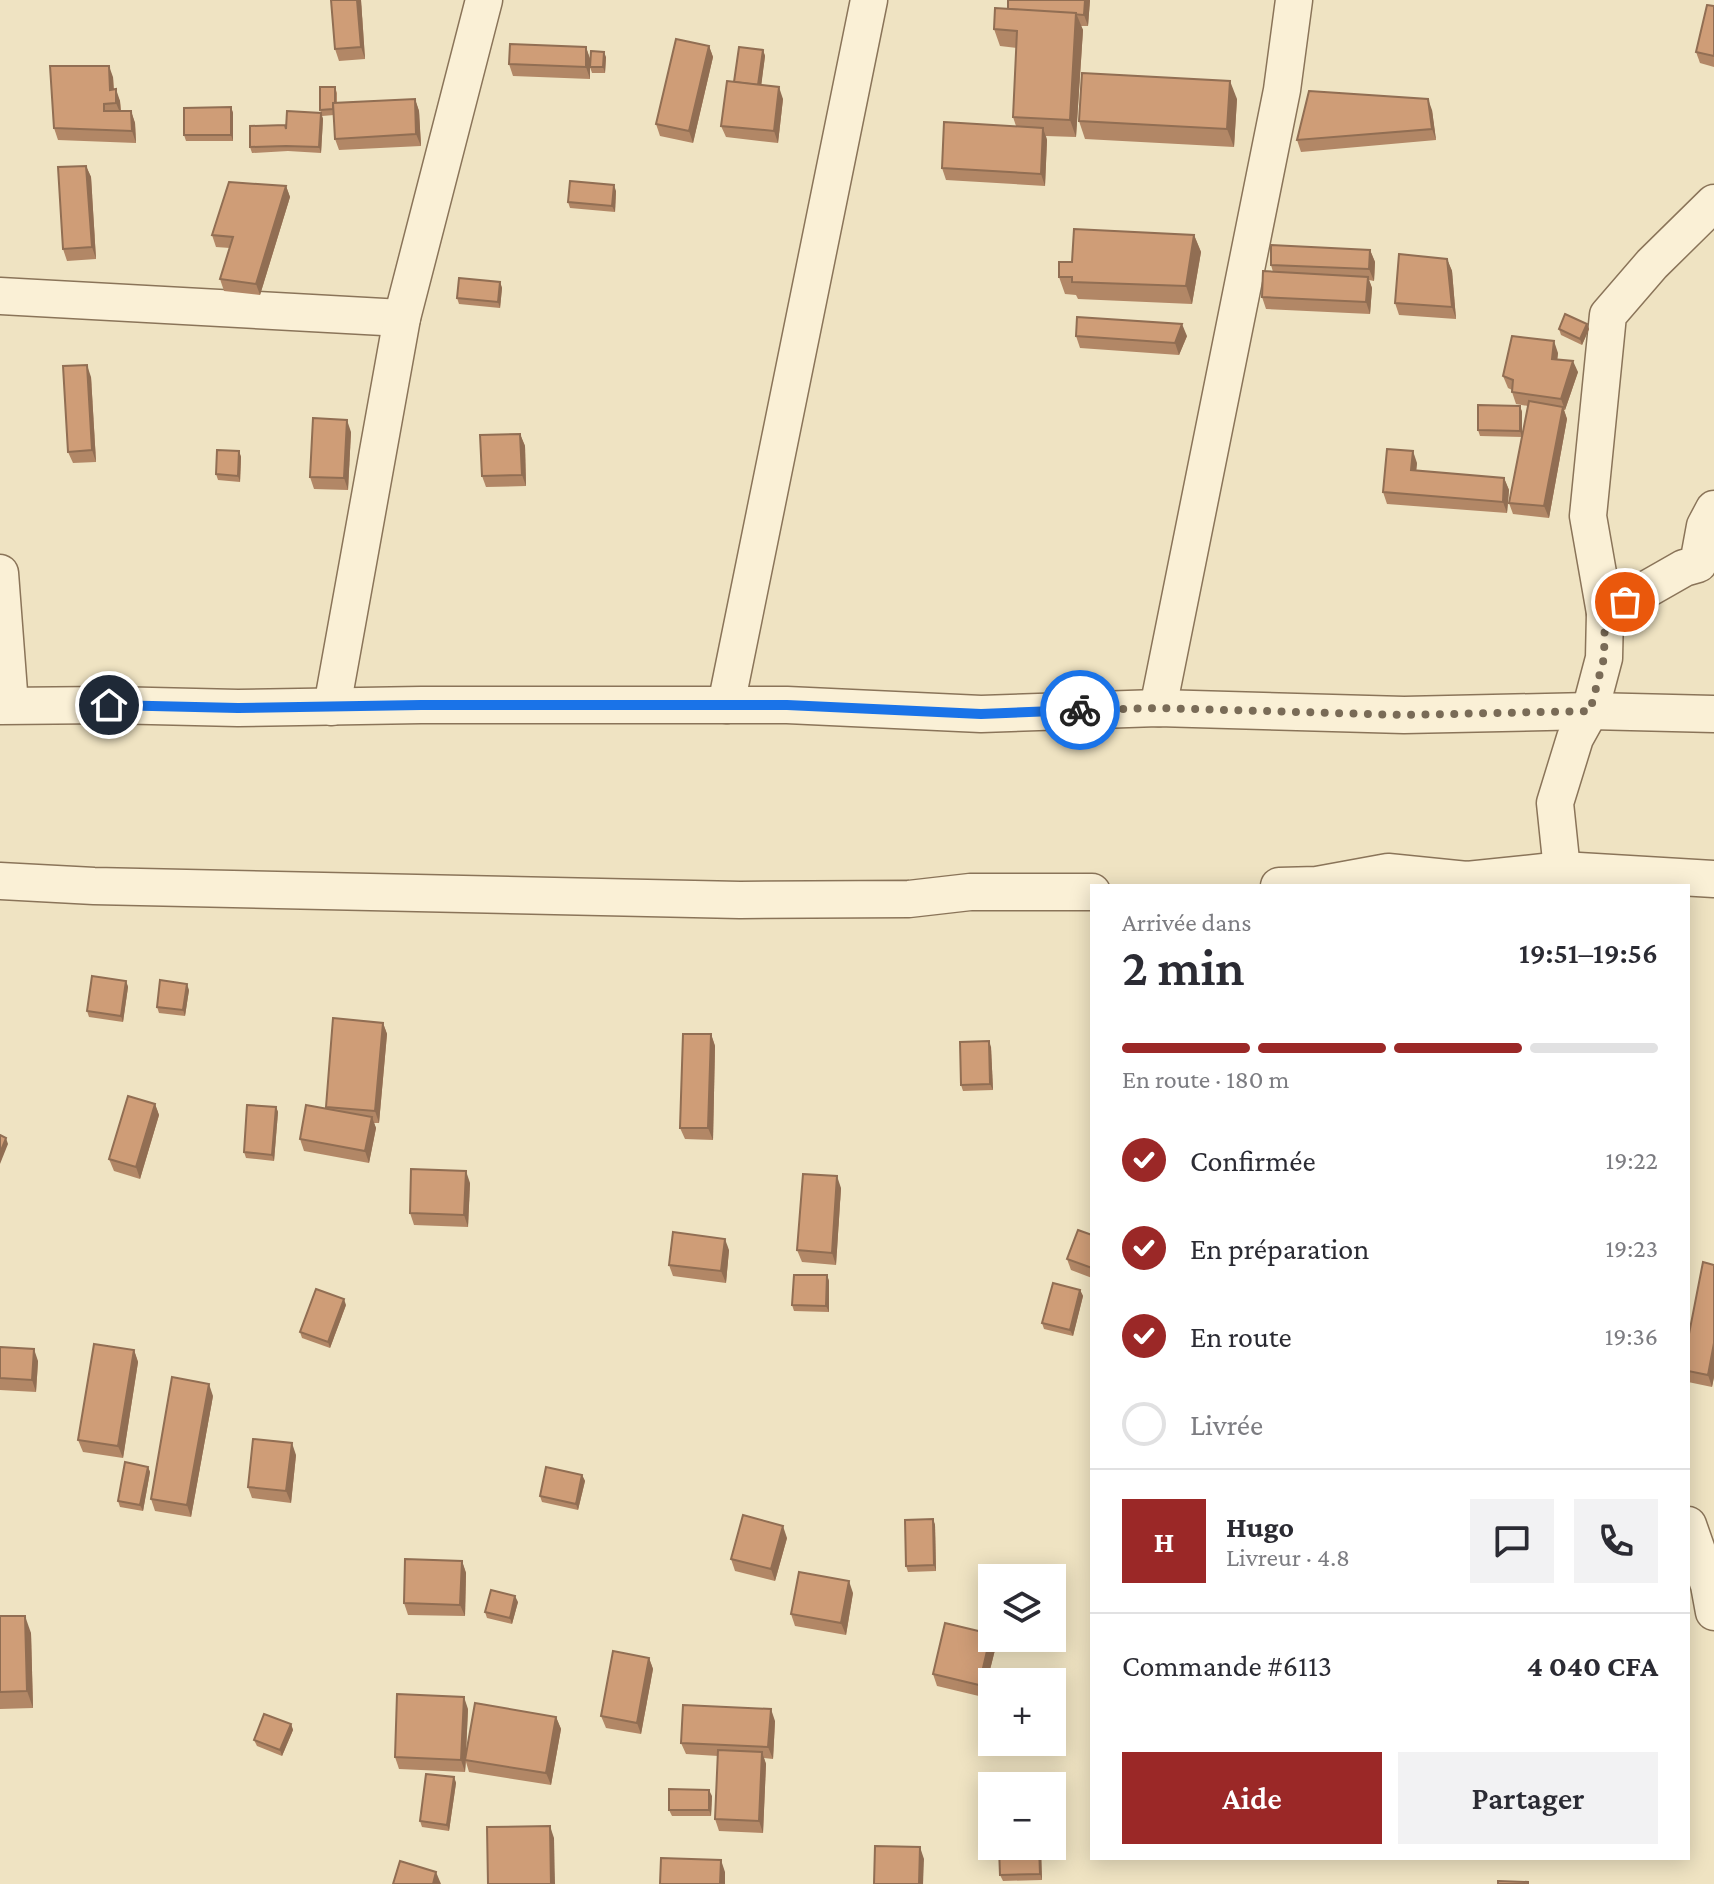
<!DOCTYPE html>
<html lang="fr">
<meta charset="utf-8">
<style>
:root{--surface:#fff;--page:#f2f2f3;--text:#2b2b33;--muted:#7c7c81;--line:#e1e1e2;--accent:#9b2827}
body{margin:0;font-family:"Crimson Pro",serif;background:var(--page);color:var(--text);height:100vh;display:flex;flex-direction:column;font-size:30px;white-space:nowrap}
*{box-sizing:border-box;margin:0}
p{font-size:26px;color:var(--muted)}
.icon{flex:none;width:44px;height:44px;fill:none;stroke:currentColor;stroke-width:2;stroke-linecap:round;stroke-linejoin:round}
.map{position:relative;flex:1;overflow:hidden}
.sheet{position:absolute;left:1090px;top:884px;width:600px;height:976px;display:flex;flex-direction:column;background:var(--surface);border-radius:0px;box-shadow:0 4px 20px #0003}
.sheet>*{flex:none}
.tools{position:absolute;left:978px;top:1564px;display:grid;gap:16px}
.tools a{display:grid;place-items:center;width:88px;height:88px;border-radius:0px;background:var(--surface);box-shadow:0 4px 20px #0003;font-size:40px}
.pin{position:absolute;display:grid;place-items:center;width:68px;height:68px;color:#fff;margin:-34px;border:4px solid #fff;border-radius:50%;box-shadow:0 2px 8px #0007}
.courier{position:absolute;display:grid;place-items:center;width:80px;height:80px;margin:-40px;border:6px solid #1a73e8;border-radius:50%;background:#fff;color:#222;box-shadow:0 2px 10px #0007}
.head em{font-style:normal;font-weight:600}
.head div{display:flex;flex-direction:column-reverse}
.head{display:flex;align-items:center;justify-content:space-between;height:136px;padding:0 32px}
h1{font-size:52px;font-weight:600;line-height:60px}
.bar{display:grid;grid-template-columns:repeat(4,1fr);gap:12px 8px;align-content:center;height:96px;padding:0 32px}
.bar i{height:10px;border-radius:6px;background:var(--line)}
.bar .current{background:var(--accent)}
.bar p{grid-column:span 4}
.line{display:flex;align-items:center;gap:20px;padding:0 32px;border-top:2px solid var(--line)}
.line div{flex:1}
.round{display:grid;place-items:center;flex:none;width:84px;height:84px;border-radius:0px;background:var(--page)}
ol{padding:0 32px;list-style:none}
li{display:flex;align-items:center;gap:24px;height:88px}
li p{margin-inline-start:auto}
li .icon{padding:8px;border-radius:50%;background:var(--accent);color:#fff;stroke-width:4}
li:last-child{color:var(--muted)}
li i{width:44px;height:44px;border:4px solid var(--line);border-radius:50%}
.action{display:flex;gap:16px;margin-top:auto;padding:16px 32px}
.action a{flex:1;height:92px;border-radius:0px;background:var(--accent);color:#fff;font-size:32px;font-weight:600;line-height:92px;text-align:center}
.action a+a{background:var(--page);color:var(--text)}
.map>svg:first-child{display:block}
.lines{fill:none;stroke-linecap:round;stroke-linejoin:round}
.minor-casing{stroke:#8a7459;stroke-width:39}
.minor{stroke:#faf0d6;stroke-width:36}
.wall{fill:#b28766}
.shaded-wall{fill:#916e53}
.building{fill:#cf9d77;stroke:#916e53;stroke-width:2}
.done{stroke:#796b57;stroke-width:8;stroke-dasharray:0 14.4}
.route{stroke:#1a73e8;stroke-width:10}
</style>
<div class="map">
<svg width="1714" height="1884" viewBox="0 0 1714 1884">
<rect width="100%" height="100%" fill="#efe3c2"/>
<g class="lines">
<defs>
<g id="minor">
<polyline points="0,296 402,318"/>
<polyline points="0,573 10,705"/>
<polyline points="1605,613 1684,568 1698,564 1705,526 1714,509"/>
<polyline points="726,705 869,0"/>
<polyline points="0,706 109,705 238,708 421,705 787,705 981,714 1158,708 1404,715 1590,711 1714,714"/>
<polyline points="332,707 402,318 484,0"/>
<polyline points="1158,708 1282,90 1294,0"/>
<polyline points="0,881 94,886 740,900 909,899 970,892 1092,892"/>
<polyline points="1279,886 1317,885 1388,872 1467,880 1562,870 1714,879"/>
<polyline points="1567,886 1562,870 1555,803 1575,738 1590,711 1604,658 1605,613 1588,516 1608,315 1652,264 1714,203"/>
<polyline points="1688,1525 1709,1585 1714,1612"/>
</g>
</defs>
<!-- minor casing -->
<use href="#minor" class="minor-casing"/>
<!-- minor -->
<use href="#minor" class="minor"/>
</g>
<!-- wall -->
<g class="wall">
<polygon points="361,0 365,59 339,61 335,49"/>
<polygon points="1008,0 1090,0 1088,26 1081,26 1083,30 1076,137 1046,136 1047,140 1045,186 946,180 942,168 1016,126 1013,117 1017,48 1000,46 994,29 1008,9"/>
<polygon points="1714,6 1714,67 1700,63 1696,52"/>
<polygon points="709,46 713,57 693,143 660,136 656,124"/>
<polygon points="586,47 590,59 606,57 605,73 592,73 590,67 590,79 513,76 509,64"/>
<polygon points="763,50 765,56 761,85 783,99 778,143 726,137 721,126 734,82"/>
<polygon points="113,77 114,89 120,101 121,111 131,111 135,123 136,143 58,140 54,128"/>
<polygon points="335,87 337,93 337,103 415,99 419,111 421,146 339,150 335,139 334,115 322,116 323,119 321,153 288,151 252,153 250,147 321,113 320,110"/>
<polygon points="1237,99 1234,147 1085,139 1079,121"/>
<polygon points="231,107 233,113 233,141 186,141 184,135"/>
<polygon points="1432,110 1436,140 1301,152 1297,140"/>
<polygon points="86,166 91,177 96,259 67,261 63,249"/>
<polygon points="286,186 290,197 260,295 224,291 220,279 230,248 216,247 212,235"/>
<polygon points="616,191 615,212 570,208 568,202"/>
<polygon points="1194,235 1201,252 1192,304 1078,299 1076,295 1065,294 1059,277 1072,262"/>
<polygon points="1370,250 1375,262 1374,281 1369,280 1372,288 1370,314 1266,309 1262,297 1273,272 1271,265"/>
<polygon points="1447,259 1452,271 1456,319 1399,315 1395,303"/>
<polygon points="500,282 502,288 500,308 459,304 457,298"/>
<polygon points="1587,324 1589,329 1582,345 1561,335 1559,329"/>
<polygon points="1076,336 1187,336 1179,355 1080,348"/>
<polygon points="1558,353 1557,360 1578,372 1565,410 1564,410 1567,419 1549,518 1513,514 1509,503 1522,437 1480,436 1478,430 1520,406 1522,412 1522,436 1528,406 1516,404 1512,392 1512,390 1508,388 1503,376"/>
<polygon points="91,377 96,462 73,463 68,452"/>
<polygon points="351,432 348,490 314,489 310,477"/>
<polygon points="520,434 525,446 526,486 486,487 482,476"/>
<polygon points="239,451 241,457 240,482 218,480 216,474"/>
<polygon points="1417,463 1416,471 1504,478 1509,490 1507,513 1387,504 1383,492"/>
<polygon points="126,981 128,987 123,1022 89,1017 87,1011"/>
<polygon points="189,990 185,1016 159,1013 157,1007"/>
<polygon points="383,1023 387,1034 379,1123 374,1123 376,1128 369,1163 304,1151 300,1139 326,1108"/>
<polygon points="711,1034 715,1046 713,1140 685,1139 680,1128"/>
<polygon points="991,1047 993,1090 963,1091 961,1085"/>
<polygon points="155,1104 159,1115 140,1179 114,1171 109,1159"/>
<polygon points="276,1107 278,1112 274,1161 246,1158 244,1152"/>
<polygon points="470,1183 468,1227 414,1225 410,1213"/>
<polygon points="841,1188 836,1265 802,1262 797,1250"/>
<polygon points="1092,1235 1092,1278 1071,1270 1067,1259"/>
<polygon points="729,1250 726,1283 673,1276 669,1265"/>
<polygon points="1714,1265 1714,1377 1712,1387 1688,1382 1688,1339"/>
<polygon points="827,1275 829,1281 829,1312 794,1311 792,1305"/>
<polygon points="1080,1290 1083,1296 1073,1336 1044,1329 1042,1323"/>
<polygon points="346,1305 330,1348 302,1338 300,1332"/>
<polygon points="0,1347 38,1361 36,1392 0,1390"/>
<polygon points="134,1350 138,1362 123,1458 83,1452 78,1440"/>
<polygon points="213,1396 191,1517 155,1511 151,1499"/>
<polygon points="296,1455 291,1503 252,1498 248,1487"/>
<polygon points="148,1467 150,1472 143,1511 120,1507 118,1501"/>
<polygon points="582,1475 585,1481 578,1510 542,1502 540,1496"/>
<polygon points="933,1519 935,1525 936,1571 908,1572 906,1566"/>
<polygon points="787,1538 775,1581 735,1571 731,1559"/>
<polygon points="462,1561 466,1573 465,1616 408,1615 404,1603"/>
<polygon points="853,1593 846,1635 795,1626 791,1614"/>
<polygon points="518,1602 512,1624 487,1618 485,1612"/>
<polygon points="0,1616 31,1633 33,1708 0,1709"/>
<polygon points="993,1638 996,1646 983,1697 937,1686 933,1674"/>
<polygon points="649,1658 653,1669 641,1734 606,1728 601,1716"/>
<polygon points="468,1709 466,1754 556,1717 561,1729 551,1785 469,1772 466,1762 465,1772 399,1769 395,1757"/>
<polygon points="775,1721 773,1759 764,1758 766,1764 763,1833 719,1831 715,1819 718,1756 686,1754 681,1743"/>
<polygon points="291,1724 293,1730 282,1756 257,1746 254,1740"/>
<polygon points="454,1777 456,1783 449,1831 422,1827 420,1821"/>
<polygon points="712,1796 711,1816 672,1816 669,1810"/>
<polygon points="1039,1846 1041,1851 1042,1880 1003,1881 1000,1875"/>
</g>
<!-- shaded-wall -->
<g class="shaded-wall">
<polygon points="357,0 361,0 365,59 361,47"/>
<polygon points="1085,0 1090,0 1088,26 1084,15"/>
<polygon points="1076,13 1083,30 1076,137 1070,120"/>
<polygon points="709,46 713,57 693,143 689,131"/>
<polygon points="586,47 590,59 590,79 586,67"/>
<polygon points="763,50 765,56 760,95 758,89"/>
<polygon points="604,52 606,57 605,73 603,67"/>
<polygon points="109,66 113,77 114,102 110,90"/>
<polygon points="1230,81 1237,99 1234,147 1227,129"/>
<polygon points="779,87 783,99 778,143 774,131"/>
<polygon points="116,89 120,101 121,115 116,103"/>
<polygon points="415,99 419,111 421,146 416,134"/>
<polygon points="1428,99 1432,110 1436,140 1432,129"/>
<polygon points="231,107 233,113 233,141 231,135"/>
<polygon points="131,111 135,123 136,143 132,131"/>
<polygon points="321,113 323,119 321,153 319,147"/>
<polygon points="1043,128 1047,140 1045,186 1041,174"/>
<polygon points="86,166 91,177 96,259 92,247"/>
<polygon points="614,185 616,191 615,212 612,206"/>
<polygon points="286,186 290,197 260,295 256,284"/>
<polygon points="1194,235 1201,252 1192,304 1186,286"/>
<polygon points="1370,250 1375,262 1374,281 1369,269"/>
<polygon points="1447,259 1452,271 1456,319 1452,307"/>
<polygon points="1368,277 1372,288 1370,314 1366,302"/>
<polygon points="500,282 502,288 500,308 498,302"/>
<polygon points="1182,324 1187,336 1179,355 1175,343"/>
<polygon points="1587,324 1589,329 1582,345 1580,339"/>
<polygon points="1554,341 1558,353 1556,371 1552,359"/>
<polygon points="1573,361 1578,372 1565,410 1561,399"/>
<polygon points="87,365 91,377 96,462 92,450"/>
<polygon points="1520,406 1522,412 1522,437 1520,431"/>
<polygon points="1563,407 1567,419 1549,518 1544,506"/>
<polygon points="347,420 351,432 348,490 344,478"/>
<polygon points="520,434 525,446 526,486 522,475"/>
<polygon points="239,451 241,457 240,482 238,476"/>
<polygon points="1413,451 1417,463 1415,482 1411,470"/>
<polygon points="1504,478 1509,490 1507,513 1503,502"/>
<polygon points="126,981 128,987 123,1022 121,1016"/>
<polygon points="187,984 189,990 185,1016 183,1010"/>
<polygon points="383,1023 387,1034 379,1123 375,1111"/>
<polygon points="711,1034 715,1046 713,1140 708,1128"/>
<polygon points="989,1041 991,1047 993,1090 990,1084"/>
<polygon points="155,1104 159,1115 140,1179 136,1167"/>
<polygon points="276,1107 278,1112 274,1161 272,1155"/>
<polygon points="372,1117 376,1128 369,1163 365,1151"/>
<polygon points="6,1138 8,1144 0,1164 0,1153"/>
<polygon points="466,1171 470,1183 468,1227 464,1215"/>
<polygon points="837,1176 841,1188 836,1265 832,1253"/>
<polygon points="725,1239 729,1250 726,1283 721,1271"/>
<polygon points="827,1275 829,1281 829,1312 826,1306"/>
<polygon points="1080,1290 1083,1296 1073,1336 1070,1330"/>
<polygon points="344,1299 346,1305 330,1348 328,1342"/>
<polygon points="1714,1343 1714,1377 1712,1387 1708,1375"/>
<polygon points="34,1349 38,1361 36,1392 32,1380"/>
<polygon points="134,1350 138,1362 123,1458 118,1446"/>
<polygon points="209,1384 213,1396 191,1517 187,1505"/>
<polygon points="292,1443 296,1455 291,1503 286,1491"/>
<polygon points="148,1467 150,1472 143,1511 140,1505"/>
<polygon points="582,1475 585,1481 578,1510 576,1504"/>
<polygon points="933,1519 935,1525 936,1571 934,1565"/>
<polygon points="783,1526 787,1538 775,1581 771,1569"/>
<polygon points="462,1561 466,1573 465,1616 460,1605"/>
<polygon points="849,1581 853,1593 846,1635 841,1623"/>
<polygon points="515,1596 518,1602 512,1624 510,1618"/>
<polygon points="25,1616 31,1633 33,1708 27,1691"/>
<polygon points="991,1634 996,1646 983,1697 979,1685"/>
<polygon points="649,1658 653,1669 641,1734 637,1723"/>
<polygon points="464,1697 468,1709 465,1772 461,1760"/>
<polygon points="771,1709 775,1721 773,1759 768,1747"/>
<polygon points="556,1717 561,1729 551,1785 546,1773"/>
<polygon points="291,1724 293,1730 282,1756 280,1750"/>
<polygon points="762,1752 766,1764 763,1833 759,1821"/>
<polygon points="454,1777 456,1783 449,1831 447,1825"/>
<polygon points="709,1790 712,1796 711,1816 709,1810"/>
<polygon points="550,1826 554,1838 555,1884 551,1884"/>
<polygon points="1039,1846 1041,1851 1042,1880 1040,1874"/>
<polygon points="920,1847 924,1859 923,1884 919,1884"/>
<polygon points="721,1860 725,1872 725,1884 720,1884"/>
<polygon points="436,1872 441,1884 433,1884"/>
</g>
<!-- building -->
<g class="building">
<polygon points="331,0 357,0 361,47 335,49"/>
<polygon points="1008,0 1085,0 1084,15 1008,9"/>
<polygon points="1707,5 1714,6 1714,56 1696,52"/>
<polygon points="995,8 1076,13 1070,120 1013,117 1017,31 994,29"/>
<polygon points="676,39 709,46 689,131 656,124"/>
<polygon points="510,44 586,47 586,67 509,64"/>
<polygon points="739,47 763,50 758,85 734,82"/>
<polygon points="591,51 604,52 603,67 590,67"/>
<polygon points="50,66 109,66 110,90 116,89 116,103 104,104 104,111 131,111 132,131 54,128"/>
<polygon points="1082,73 1230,81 1227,129 1079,121"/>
<polygon points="727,81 779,87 774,131 721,126"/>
<polygon points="320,87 335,87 335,103 333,103 333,109 320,110"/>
<polygon points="1309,91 1428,99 1432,129 1297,140"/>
<polygon points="415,99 416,134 335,139 333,103"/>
<polygon points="231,107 231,135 184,135 184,108"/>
<polygon points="287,111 321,113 319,147 286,146 250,147 250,126 285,125 286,129"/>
<polygon points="944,122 1043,128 1041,174 942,168"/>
<polygon points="86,166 92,247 63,249 58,167"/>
<polygon points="570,181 614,185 612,206 568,202"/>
<polygon points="229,182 286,186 256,284 220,279 233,237 212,235"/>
<polygon points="1074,229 1194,235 1186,286 1072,282 1072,277 1059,277 1059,262 1072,262"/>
<polygon points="1271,245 1370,250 1369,269 1271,265"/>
<polygon points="1399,254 1447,259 1452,307 1395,303"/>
<polygon points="1263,271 1368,277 1366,302 1262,297"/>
<polygon points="459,278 500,282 498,302 457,298"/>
<polygon points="1565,314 1587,324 1580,339 1559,329"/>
<polygon points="1077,317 1182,324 1175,343 1076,336"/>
<polygon points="1512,336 1554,341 1552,359 1573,361 1561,399 1512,392 1513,380 1503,376"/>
<polygon points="87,365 92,450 68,452 63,366"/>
<polygon points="1529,401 1563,407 1544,506 1509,503"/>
<polygon points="1478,405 1520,406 1520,431 1478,430"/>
<polygon points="313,418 347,420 344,478 310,477"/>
<polygon points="520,434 522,475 482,476 480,435"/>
<polygon points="1387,449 1413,451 1411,470 1504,478 1503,502 1383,492"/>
<polygon points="217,450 239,451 238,476 216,474"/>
<polygon points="92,976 126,981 121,1016 87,1011"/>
<polygon points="160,980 187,984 183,1010 157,1007"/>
<polygon points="333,1018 383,1023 375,1111 326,1107"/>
<polygon points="683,1034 711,1034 708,1128 680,1128"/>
<polygon points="989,1041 990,1084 961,1085 960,1042"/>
<polygon points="128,1096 155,1104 136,1167 109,1159"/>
<polygon points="247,1105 276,1107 272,1155 244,1152"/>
<polygon points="306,1105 372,1117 365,1151 300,1139"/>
<polygon points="0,1135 6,1138 0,1153"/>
<polygon points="411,1169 466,1171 464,1215 410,1213"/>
<polygon points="803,1174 837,1176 832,1253 797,1250"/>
<polygon points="1078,1230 1092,1235 1092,1268 1067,1259"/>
<polygon points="673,1232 725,1239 721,1271 669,1265"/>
<polygon points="1703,1262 1714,1265 1714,1343 1708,1375 1688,1371 1688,1339"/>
<polygon points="794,1275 827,1275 826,1306 792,1305"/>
<polygon points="1053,1283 1080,1290 1070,1330 1042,1323"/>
<polygon points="316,1289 344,1299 328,1342 300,1332"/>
<polygon points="94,1344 134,1350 118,1446 78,1440"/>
<polygon points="0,1347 34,1349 32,1380 0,1378"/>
<polygon points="172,1377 209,1384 187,1505 151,1499"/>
<polygon points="253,1439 292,1443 286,1491 248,1487"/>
<polygon points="125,1462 148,1467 140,1505 118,1501"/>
<polygon points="546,1467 582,1475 576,1504 540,1496"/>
<polygon points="743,1515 783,1526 771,1569 731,1559"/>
<polygon points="933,1519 934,1565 906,1566 905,1520"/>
<polygon points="405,1559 462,1561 460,1605 404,1603"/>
<polygon points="799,1572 849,1581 841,1623 791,1614"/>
<polygon points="491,1590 515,1596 510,1618 485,1612"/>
<polygon points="0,1616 25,1616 27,1691 0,1692"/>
<polygon points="945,1623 991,1634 979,1685 933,1674"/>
<polygon points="613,1651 649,1658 637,1723 601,1716"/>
<polygon points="397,1694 464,1697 461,1760 395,1757"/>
<polygon points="475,1703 556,1717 546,1773 465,1760"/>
<polygon points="683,1705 771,1709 768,1747 681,1743"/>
<polygon points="264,1714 291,1724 280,1750 254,1740"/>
<polygon points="718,1750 762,1752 759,1821 715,1819"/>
<polygon points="426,1774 454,1777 447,1825 420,1821"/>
<polygon points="669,1789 709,1790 709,1810 669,1810"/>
<polygon points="550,1826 551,1884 488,1884 487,1827"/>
<polygon points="875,1846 920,1847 919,1884 874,1884"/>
<polygon points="1039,1846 1040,1874 1000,1875 999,1848"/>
<polygon points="661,1858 721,1860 720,1884 660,1884"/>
<polygon points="400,1861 436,1872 433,1884 393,1884"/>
<polygon points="1498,1881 1528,1882 1528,1884 1498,1884"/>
</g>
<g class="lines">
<!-- done -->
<polyline class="done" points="1080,710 1158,708 1404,715 1590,711 1604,658 1605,613 1625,602"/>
<!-- route -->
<polyline class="route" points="109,705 238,708 421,705 787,705 981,714 1080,710"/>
</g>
</svg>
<div class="tools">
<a><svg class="icon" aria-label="layers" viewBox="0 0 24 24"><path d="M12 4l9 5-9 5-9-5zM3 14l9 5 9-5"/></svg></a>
<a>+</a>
<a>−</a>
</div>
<div class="pin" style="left:1625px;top:602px;background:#ea580c"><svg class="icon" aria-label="bag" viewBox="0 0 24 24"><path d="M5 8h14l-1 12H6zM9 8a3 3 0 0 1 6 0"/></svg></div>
<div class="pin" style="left:109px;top:705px;background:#1f2937"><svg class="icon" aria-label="home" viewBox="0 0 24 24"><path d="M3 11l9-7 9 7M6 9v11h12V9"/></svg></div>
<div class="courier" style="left:1080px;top:710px"><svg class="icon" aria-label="bike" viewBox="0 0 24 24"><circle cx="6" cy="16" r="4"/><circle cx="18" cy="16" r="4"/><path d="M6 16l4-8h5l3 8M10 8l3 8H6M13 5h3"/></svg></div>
<section class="sheet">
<div class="head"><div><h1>2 min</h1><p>Arrivée dans</p></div><em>19:51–19:56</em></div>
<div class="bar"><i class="current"></i><i class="current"></i><i class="current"></i><i></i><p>En route · 180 m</p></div>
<ol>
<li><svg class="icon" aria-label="check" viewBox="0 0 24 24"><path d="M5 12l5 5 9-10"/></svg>Confirmée<p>19:22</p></li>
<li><svg class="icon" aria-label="check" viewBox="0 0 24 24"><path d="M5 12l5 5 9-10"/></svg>En préparation<p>19:23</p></li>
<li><svg class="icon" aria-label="check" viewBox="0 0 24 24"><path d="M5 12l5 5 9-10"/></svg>En route<p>19:36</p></li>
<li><i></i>Livrée</li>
</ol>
<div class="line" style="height:144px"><b class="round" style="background:var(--accent);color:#fff">H</b><div><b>Hugo</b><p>Livreur · 4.8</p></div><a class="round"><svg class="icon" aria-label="chat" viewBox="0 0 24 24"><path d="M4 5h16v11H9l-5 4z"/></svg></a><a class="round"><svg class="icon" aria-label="phone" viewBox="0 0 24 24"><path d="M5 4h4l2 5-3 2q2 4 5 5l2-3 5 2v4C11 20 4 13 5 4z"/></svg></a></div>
<div class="line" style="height:104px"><div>Commande #6113</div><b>4 040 CFA</b></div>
<div class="action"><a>Aide</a><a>Partager</a></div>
</section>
</div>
